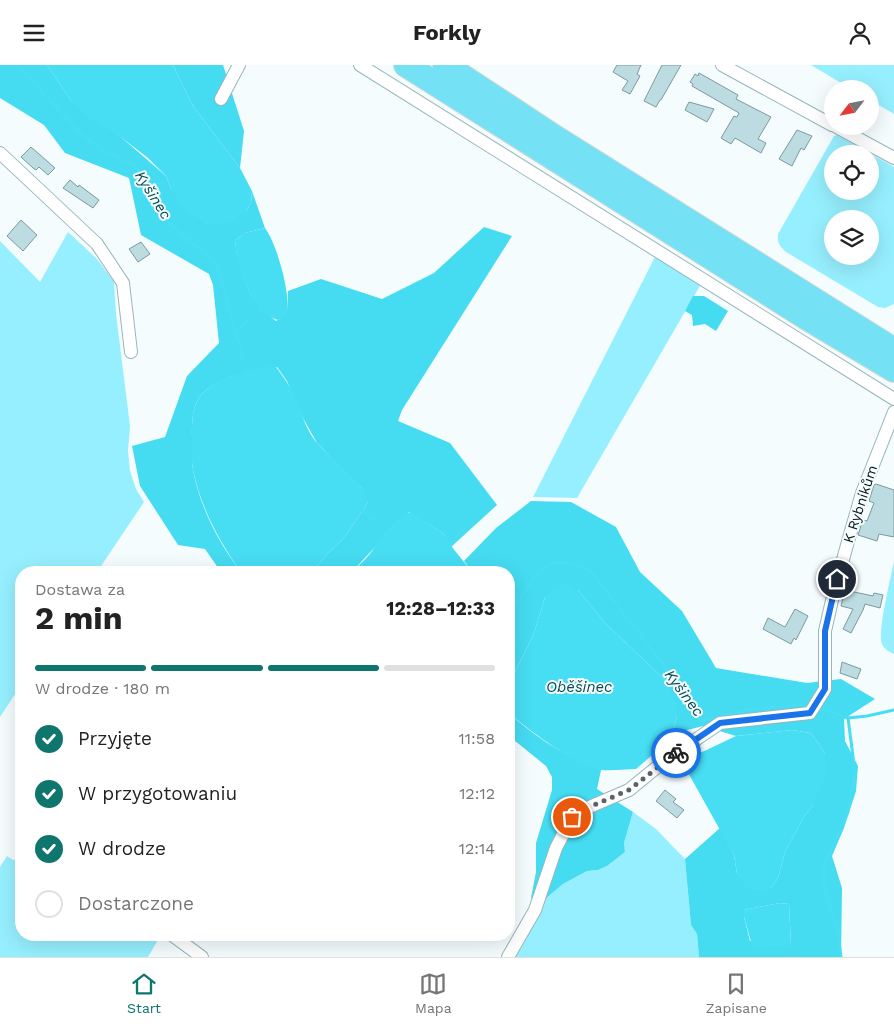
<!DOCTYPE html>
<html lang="pl">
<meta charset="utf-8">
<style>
:root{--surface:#fff;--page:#f6f6f6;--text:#222;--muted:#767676;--line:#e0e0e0;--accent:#0f766e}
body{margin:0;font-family:"Work Sans",sans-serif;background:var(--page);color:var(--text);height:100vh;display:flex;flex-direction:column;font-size:19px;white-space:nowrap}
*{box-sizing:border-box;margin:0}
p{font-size:16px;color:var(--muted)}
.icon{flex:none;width:28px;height:28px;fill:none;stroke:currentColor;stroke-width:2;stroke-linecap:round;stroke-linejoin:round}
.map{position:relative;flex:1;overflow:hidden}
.sheet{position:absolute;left:15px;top:501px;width:500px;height:375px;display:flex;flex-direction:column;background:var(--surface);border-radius:20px;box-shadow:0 5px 20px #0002}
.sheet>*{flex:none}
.needle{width:32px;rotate:238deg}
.tools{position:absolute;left:824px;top:15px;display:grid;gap:10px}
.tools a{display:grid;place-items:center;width:55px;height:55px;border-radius:50%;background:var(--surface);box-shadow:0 5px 20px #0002;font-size:25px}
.pin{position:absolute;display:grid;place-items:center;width:42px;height:42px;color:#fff;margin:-21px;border:2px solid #fff;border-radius:50%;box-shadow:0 1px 5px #0007}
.courier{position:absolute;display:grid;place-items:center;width:50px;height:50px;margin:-25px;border:4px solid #1a73e8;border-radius:50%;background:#fff;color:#222;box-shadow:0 1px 6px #0007}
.summary em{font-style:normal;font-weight:700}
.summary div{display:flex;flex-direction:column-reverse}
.summary{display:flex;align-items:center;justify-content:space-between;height:85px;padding:0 20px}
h1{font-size:32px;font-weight:700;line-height:38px}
.bar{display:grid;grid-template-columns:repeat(4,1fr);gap:8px 5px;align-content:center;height:60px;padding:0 20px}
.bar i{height:6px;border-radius:4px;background:var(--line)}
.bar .on{background:var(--accent)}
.bar p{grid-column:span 4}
ol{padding:0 20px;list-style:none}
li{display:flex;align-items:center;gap:15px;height:55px}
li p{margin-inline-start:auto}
li .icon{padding:5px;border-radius:50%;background:var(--accent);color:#fff;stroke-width:4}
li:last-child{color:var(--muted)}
li i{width:28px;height:28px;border:2px solid var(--line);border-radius:50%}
header{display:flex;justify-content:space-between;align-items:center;height:65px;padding:0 20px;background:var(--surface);font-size:22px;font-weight:700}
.dock{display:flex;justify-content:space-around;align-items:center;height:70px;border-top:1px solid var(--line);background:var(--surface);font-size:14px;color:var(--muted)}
.dock a{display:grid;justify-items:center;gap:2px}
.dock .on{color:var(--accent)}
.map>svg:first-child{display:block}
.green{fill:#96effe;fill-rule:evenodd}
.forest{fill:#45dbf1;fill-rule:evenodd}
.water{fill:#47ddf3}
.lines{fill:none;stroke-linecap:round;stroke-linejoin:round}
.stream{stroke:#47ddf3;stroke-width:3}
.building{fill:#bcdce2;stroke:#7b9a9f}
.street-casing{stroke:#97b6bc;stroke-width:14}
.highway-casing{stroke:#d7d9d9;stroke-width:26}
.street{stroke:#fff;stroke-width:12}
.highway{stroke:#74e2f4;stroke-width:24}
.done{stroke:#5a6466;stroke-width:5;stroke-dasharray:0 9}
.route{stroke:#1a73e8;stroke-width:6}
.labels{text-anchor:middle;stroke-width:4;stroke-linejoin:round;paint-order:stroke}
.street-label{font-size:14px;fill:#071214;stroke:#f5fcfd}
.water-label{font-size:15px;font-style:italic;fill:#064a53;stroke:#f5fcfd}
</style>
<header><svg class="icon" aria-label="menu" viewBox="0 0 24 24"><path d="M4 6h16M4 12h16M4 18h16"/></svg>Forkly<svg class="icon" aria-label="person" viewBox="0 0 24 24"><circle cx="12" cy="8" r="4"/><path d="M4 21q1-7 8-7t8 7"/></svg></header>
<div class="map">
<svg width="894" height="892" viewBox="0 0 894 892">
<rect width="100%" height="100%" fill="#f5fcfd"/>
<!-- green -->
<g class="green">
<polygon points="811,0 894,0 894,49 870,35 870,24 851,24"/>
<path d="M837,70L894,102V239L885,243L878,242L786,187C780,181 777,178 778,169L834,71ZM832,89H870V126H832ZM832,154H870V191H832Z"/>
<polygon points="68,167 97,194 114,217 116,249 130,361 128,386 130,406 136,424 144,437 97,507 21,508 21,620 0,652 0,176 40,217"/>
<polygon points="656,190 701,219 577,433 533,432"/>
<path d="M894,496V589C889,587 884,584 882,579C877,567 891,512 894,496Z"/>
<polygon points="633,747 656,764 685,794 691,860 697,869 699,892 515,892 523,880 544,835 563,819 587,806 598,805 607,801 625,787 624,778"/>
<polygon points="7,791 13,795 21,792 21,870 156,870 159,873 148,892 0,892 0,802"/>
</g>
<!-- forest -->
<g class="forest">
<path d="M0,0H47L70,34L122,73L166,111L171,124L246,146L251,138L252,126L265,163L245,168L236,175C235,184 237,192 240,202C247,227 255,240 276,256C291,249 287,241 288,226L321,214L382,234L434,208L484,162L512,171L402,345L398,356L450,378L497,440L451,482L443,468L409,447C389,467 370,487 352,507H312L328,488L344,473L368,438L361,422L317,378L303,353L287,316L277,302C257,304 222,311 206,325C192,337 192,354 192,371C193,382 191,394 193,405C200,442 218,477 241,507H221L205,484L178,480L140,421L132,381L165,372L187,311L219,278L213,220L209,209L141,170L129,113L65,88L44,60L0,33Z"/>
<polygon points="173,0 223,0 244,66 240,103 193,41"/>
<polygon points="693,231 704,231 728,246 716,266 705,259 693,261 692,250 685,246"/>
<path d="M531,436L571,437L616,462L640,507L682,546L716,603L807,618L841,614L875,634L844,654L845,676L858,701L856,726L844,763L832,791L842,823L841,892H699L697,869L691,860L685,794L720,763L734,790L737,809L771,823L778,813L785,787L805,750L813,741L825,688L811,668L792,665L736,671L703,661L672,669L677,652L666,616L605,558L578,525L545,532L533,571L509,619V578L512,573L509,558V508L472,507L464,496L496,463ZM780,838L789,839L791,880L750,876L744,852V845Z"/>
<path d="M509,648C535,672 567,693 601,705L597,724L633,747L624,778L625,787L607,801L598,805L587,806L563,819L544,835L531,833L536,807V778L552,725V712L546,701L509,671Z"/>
</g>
<!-- water -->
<g class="water">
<polygon points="47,0 173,0 193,41 240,103 252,126 251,138 246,146 231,157 218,161 205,159 182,141 171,124 166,111 148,93 122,73 92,56 70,34"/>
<path d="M265,163C277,179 291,230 287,250L278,255C253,250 233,197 236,175L245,168Z"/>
<path d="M262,302H276C285,314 293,325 298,339C303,353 308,369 319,380C333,395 366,418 368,438L344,473L328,488L312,507H241C219,476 201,443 193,405C191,394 192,382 192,371C192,354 192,337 206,325C219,313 245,307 262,302Z"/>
<path d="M410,447L443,468L452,482L472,507H352C358,501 364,496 369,490C383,472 388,457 410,447Z"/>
<path d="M565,518L578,525L605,558L666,616L676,639L677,652L672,669L665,679L636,704C625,704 613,706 601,705C578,702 527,664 509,648V619L533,571L545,532L554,522Z"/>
<polygon points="792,665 811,668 825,688 825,712 813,741 805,750 785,787 778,813 771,823 764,827 750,825 744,820 737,809 734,790 686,704 698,689 736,671"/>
<polygon points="780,838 789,839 791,880 753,884 744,852 744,845"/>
</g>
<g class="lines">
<!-- stream -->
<g class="stream">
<polyline points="17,0 78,66 100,84 136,101 169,158 216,198 243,292"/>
<polyline points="243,165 246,172"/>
<polyline points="257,248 262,244 261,241"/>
<polyline points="237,265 248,256"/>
<polyline points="246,303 248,311"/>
<polyline points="360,444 373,455"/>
<path d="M518,537C540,504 546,486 590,505L666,603L701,656L751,644L801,640L809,641"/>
<polyline points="509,569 516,575"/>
<polyline points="818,642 848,653 855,707 848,747 824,800 824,822 838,867 841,892"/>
<polyline points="848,653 867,651 894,645"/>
<polyline points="827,656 837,650"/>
<polyline points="670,668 680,674"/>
<polyline points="695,685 702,689"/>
</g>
</g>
<!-- building -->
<g class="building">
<polygon points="617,0 641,0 637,9 640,11 630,29 622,25 628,16 613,7"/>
<polygon points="662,0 681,0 661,35 660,35 656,42 644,36"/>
<polygon points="699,8 738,30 736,34 771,52 758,74 766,78 761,88 735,73 731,79 721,73 734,51 737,52 739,48 692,21 693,19 690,17 695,9 698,11"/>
<polygon points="689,37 714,44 707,57 685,45"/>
<polygon points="797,65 812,71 804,85 801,83 792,101 779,94"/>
<polygon points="31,82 55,103 48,110 39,102 36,105 33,103 21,92"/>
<polygon points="70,115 78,122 79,120 99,135 93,143 63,123"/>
<polygon points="21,155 37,170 23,186 7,171"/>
<polygon points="141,177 150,189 138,197 129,184"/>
<polygon points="876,419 894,425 894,472 879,469 877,476 858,470 863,455 867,456 874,438 869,436 874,420"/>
<polygon points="845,525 873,531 874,528 883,530 880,543 865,539 863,545 851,568 843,564 853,544 841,541"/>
<polygon points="795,544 808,551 796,575 794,573 791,579 763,564 768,553 785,562"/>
<polygon points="842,597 861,604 857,614 840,608"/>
<polygon points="665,725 676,734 673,737 684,745 677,753 656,736"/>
</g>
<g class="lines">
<defs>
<g id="street">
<polyline points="360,0 894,334"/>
<polyline points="722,0 832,60"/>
<polyline points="221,34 239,0"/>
<polyline points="835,61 894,93"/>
<polyline points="0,88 97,179 123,218 131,287"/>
<polyline points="172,870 202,892"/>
<polyline points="508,892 535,845 556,783 572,752 587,743 629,725 662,698 720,658 810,648 825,624 825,566 833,531 847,480 862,428 894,347"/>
</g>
<g id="highway">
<polyline points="406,0 807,253 894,305"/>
<polyline points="445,0 553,71 894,285"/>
</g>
</defs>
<!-- street casing -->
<use href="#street" class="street-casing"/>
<!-- highway casing -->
<use href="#highway" class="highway-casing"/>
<!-- street -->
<use href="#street" class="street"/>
<!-- highway -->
<use href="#highway" class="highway"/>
</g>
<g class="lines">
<!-- done -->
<polyline class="done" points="572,752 587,743 629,725 676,688"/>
<!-- route -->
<polyline class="route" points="676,688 720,658 810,648 825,624 825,566 837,514"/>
</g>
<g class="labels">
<!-- street labels -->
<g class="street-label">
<text transform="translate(860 439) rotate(-72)" y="5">K Rybníkům</text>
</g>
<!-- water labels -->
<g class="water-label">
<text transform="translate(153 130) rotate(58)" y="5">Kyšinec</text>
<text x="579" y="627">Oběšinec</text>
<text transform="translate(684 628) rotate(53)" y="5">Kyšinec</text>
</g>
</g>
</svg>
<div class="tools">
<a><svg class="needle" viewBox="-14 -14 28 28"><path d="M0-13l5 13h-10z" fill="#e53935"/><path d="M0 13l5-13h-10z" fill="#767676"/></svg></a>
<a><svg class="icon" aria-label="locate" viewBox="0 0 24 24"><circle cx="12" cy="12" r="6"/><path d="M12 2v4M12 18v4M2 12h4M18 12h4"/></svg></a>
<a><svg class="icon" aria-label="layers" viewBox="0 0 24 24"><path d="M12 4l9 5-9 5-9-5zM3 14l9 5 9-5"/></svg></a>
</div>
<div class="pin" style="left:572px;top:752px;background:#ea580c"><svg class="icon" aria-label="bag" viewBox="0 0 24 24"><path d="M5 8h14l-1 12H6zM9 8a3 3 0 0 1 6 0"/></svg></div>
<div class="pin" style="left:837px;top:514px;background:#1f2937"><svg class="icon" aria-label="home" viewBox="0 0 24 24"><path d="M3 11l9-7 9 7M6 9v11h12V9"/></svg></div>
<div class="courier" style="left:676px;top:688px"><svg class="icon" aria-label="bike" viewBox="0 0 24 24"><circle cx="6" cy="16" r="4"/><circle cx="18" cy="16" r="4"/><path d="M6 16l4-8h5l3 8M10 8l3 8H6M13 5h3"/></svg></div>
<section class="sheet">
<div class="summary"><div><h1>2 min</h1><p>Dostawa za</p></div><em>12:28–12:33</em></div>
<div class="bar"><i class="on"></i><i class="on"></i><i class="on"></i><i></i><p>W drodze · 180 m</p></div>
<ol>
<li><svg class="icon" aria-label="check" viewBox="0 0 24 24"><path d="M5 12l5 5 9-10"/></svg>Przyjęte<p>11:58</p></li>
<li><svg class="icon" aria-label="check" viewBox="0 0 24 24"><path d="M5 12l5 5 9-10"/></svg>W przygotowaniu<p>12:12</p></li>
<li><svg class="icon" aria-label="check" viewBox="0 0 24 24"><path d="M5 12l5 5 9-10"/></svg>W drodze<p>12:14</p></li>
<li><i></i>Dostarczone</li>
</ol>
</section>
</div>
<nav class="dock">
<a class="on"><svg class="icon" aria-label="home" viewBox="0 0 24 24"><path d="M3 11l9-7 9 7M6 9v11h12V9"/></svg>Start</a>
<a><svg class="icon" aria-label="map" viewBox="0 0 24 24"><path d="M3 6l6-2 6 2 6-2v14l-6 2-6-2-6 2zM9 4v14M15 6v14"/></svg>Mapa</a>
<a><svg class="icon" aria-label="saved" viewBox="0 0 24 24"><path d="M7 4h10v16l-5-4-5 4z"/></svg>Zapisane</a>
</nav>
